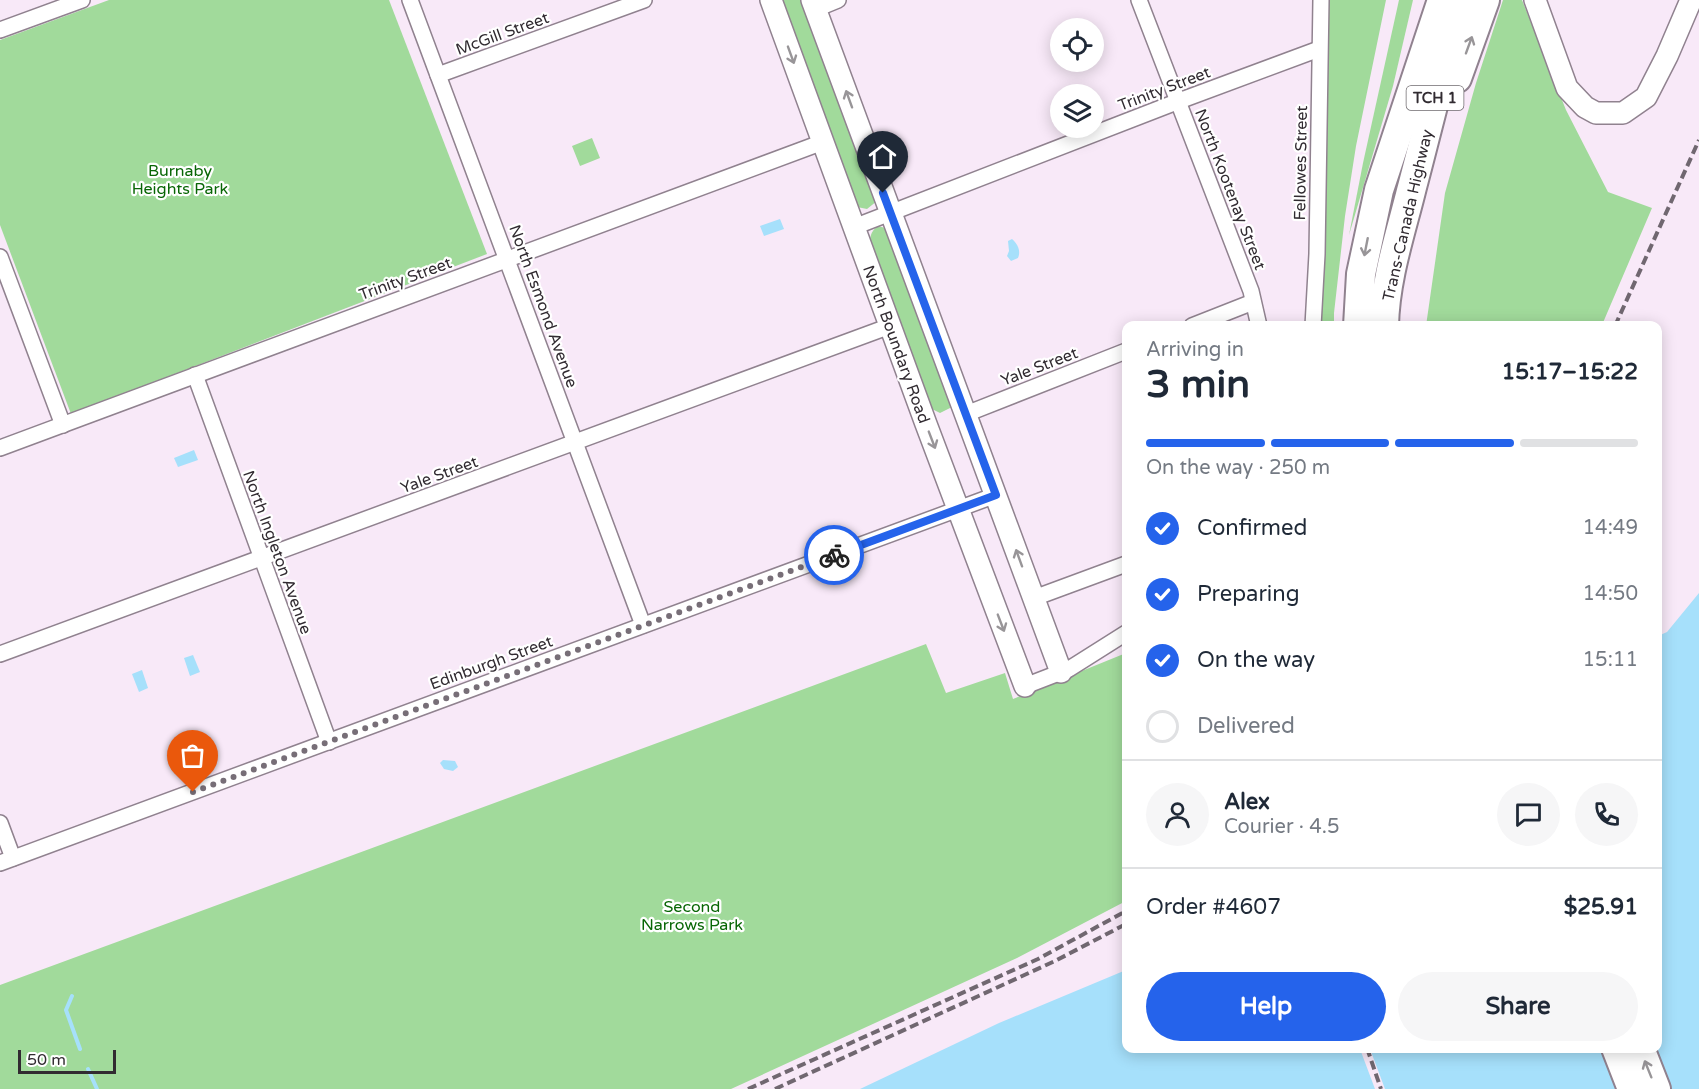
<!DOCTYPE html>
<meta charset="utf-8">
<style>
:root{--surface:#fff;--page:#f6f6f7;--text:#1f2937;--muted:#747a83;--line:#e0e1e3;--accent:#2563eb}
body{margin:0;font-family:"Varela Round",sans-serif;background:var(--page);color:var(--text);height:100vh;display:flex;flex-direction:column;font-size:22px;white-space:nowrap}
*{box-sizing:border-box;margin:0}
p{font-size:20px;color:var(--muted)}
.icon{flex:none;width:33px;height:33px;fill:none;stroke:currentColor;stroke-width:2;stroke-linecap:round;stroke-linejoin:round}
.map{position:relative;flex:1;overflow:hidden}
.drawer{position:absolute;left:1122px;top:321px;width:540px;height:732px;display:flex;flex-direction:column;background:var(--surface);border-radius:12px;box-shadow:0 3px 15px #0003}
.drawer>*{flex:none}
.fabs{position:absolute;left:1050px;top:18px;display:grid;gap:12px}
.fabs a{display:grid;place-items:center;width:54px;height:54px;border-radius:50%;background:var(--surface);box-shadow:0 3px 15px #0003;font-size:30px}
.scale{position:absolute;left:18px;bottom:15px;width:98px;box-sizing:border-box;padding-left:6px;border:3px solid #312b31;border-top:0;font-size:16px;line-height:21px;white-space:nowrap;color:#312b31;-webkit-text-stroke:4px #fff;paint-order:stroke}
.pin{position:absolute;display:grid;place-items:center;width:51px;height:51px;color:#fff;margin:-62px -26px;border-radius:50% 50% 50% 0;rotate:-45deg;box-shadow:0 0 6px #0007}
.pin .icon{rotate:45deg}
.courier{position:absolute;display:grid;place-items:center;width:60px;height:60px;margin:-30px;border:4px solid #2563eb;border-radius:50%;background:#fff;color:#222;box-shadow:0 2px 8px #0007}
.summary em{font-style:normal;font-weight:700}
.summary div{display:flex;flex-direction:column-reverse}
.summary{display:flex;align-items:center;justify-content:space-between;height:102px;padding:0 24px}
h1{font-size:39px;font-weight:700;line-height:45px}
.bar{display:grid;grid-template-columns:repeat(4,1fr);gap:9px 6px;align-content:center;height:72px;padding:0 24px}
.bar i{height:8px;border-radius:4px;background:var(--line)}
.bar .current{background:var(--accent)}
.bar p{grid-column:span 4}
.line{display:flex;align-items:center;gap:15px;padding:0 24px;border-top:2px solid var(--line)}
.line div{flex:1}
.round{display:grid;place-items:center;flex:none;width:63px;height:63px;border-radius:32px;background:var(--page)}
ol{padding:0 24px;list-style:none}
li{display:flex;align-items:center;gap:18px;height:66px}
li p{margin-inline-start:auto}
li .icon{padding:6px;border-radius:50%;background:var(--accent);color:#fff;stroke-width:4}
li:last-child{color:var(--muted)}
li i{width:33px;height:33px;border:3px solid var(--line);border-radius:50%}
.button{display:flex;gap:12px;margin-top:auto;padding:12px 24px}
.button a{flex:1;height:69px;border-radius:36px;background:var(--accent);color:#fff;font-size:24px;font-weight:700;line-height:69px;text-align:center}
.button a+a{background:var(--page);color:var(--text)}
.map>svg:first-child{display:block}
.green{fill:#a1da9b}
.water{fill:#a6e0fb}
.pier{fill:#f8e9f8}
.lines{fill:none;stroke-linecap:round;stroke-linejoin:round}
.stream{stroke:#a6e0fb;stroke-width:4}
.street-casing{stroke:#90828f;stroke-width:18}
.secondary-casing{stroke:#90828f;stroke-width:24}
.highway-casing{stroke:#90828f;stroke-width:32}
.street{stroke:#fff;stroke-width:15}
.secondary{stroke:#fff;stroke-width:21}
.highway{stroke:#fff;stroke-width:28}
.rail{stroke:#706770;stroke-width:4;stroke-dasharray:9 4.5;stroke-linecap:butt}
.oneway{stroke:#989598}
.done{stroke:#776e77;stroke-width:6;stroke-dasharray:0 10.8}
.route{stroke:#2563eb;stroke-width:8}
.labels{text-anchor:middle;stroke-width:4.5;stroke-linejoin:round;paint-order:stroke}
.shield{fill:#fff;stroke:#6f6b6f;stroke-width:1.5}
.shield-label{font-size:15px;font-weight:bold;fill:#312b31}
.street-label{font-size:16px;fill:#312b31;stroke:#fff}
.park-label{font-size:16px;fill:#086605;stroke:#fff}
</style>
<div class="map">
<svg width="1699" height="1089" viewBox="0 0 1699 1089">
<rect width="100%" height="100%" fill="#f8e9f8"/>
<!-- green -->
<g class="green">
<polygon points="109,0 389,0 487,254 71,414 0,225 0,40"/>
<polygon points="779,0 804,0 877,201 867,209 857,207"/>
<polygon points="1329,0 1386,0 1356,146 1345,216 1334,313 1334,325 1321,326"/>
<polygon points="1399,0 1413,0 1393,86 1349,235 1363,163"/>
<polygon points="1503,0 1522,0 1566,110 1608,192 1652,208 1602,325 1426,326 1445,193 1476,83"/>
<polygon points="592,138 600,158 580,166 572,146"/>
<path d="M878,226L889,229L952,407L940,413L932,409L871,245C869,237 871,231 878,226Z"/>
<polygon points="926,644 946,693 1005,673 1013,699 1126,653 1126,901 1017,958 731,1089 0,1089 0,985"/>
</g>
<!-- water -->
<g class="water">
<polygon points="780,219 784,229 764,236 760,226"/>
<path d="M1012,239C1018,244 1021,251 1018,258L1011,261L1007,256L1009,251L1008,241Z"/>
<polygon points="194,450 198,460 178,467 174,458"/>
<polygon points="1699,576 1699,1089 860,1089 999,1023 1126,970 1126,1048 1658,1048 1658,624 1669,618"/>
<polygon points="193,655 200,672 190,676 184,658"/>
<polygon points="142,670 148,688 139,692 132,674"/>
<polygon points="443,760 455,761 458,767 453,771 444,769 440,763"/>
</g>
<!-- pier -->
<g class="pier">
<polygon points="1699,574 1699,593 1667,632 1658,636 1658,620 1667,615"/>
<polygon points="1360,1049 1370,1049 1385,1089 1375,1089"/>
</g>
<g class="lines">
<!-- stream -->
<g class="stream">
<polyline points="72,996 66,1010 80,1049"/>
<polyline points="88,1069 97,1089"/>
</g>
<defs>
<g id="street">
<polyline points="410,0 643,625"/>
<polyline points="1139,0 1251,291 1259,326"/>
<polyline points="816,9 838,0"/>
<polyline points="0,30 82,0"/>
<polyline points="438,75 644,0"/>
<polyline points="854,227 1179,101 1319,49"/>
<polyline points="0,257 63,425"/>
<polyline points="1192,326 1253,302"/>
<polyline points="1313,326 1317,254 1321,0"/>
<polyline points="195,375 329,742"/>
<polyline points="966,414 1126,351"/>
<polyline points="0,448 823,142"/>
<polyline points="1034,598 1126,564"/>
<polyline points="0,654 890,326"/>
<polyline points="1025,686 1069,669 1126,633"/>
<polyline points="0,823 13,858"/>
<polyline points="0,863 996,495"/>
</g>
<g id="secondary">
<polyline points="771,0 926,424 1025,686"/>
<polyline points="812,0 1061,672"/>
<polyline points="1535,0 1567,88 1585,107 1596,113 1623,113 1646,97 1667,56 1691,0"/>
</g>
<g id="highway">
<polyline points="1457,78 1485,0"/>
<polyline points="1358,326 1361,274 1379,190 1442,0"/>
<path d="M1384,326C1385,279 1400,235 1411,191C1428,127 1443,63 1462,0"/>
<polyline points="1616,1048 1632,1089"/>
<polyline points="1640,1048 1656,1089"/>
</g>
</defs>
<!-- street casing -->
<use href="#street" class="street-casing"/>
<!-- secondary casing -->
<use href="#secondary" class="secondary-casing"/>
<!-- highway casing -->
<use href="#highway" class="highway-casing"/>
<!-- street -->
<use href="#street" class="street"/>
<!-- secondary -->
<use href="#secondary" class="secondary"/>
<!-- highway -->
<use href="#highway" class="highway"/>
<!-- rail -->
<g class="rail">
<polyline points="1615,326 1699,140"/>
<polyline points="1367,1048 1381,1089"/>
<polyline points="748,1089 1038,959 1126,911"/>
<polyline points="775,1089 1055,961 1126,924"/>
</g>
</g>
<!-- one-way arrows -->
<defs><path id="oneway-shaft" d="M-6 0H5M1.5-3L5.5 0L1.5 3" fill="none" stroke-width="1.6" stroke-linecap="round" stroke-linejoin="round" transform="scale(1.5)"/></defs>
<g class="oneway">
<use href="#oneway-shaft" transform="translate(1469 45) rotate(-70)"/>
<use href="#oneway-shaft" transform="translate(791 55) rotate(70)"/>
<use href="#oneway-shaft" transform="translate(849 99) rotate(-110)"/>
<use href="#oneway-shaft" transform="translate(1366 247) rotate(101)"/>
<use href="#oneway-shaft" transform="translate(932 440) rotate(69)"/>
<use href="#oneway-shaft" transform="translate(1019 558) rotate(-110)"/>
<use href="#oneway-shaft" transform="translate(1001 623) rotate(69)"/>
<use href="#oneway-shaft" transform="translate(1648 1069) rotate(-112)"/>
</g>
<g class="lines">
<!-- done -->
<polyline class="done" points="193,792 834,555"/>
<!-- route -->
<polyline class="route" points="834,555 996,495 883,193"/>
</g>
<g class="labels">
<!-- shield labels -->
<rect class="shield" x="1406.5" y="86" width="57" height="24" rx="4.5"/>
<g class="shield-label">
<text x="1435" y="103">TCH 1</text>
</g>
<!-- street labels -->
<g class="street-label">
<text transform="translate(502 33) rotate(-20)" y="6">McGill Street</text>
<text transform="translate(1164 88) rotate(-21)" y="6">Trinity Street</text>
<text transform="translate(1300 163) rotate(-89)" y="6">Fellowes Street</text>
<text transform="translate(1231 189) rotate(69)" y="6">North Kootenay Street</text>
<text transform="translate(1407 215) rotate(-77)" y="6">Trans-Canada Highway</text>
<text transform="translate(405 278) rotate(-20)" y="6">Trinity Street</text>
<text transform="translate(544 306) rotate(70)" y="6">North Esmond Avenue</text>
<text transform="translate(897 344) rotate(70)" y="6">North Boundary Road</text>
<text transform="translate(1039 366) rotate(-21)" y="6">Yale Street</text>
<text transform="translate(439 474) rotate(-20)" y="6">Yale Street</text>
<text transform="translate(278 552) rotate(70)" y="6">North Ingleton Avenue</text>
<text transform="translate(491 662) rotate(-20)" y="6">Edinburgh Street</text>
</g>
<!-- park labels -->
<g class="park-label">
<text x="180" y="176">Burnaby<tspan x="180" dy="18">Heights Park</tspan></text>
<text x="692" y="912">Second<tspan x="692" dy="18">Narrows Park</tspan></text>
</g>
</g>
</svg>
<div class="fabs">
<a><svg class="icon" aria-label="locate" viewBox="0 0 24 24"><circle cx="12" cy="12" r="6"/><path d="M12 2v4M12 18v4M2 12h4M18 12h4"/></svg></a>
<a><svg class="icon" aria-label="layers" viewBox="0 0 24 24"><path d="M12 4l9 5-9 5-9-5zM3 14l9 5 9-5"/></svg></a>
</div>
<div class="scale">50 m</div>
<div class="pin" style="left:193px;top:792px;background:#ea580c"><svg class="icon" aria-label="bag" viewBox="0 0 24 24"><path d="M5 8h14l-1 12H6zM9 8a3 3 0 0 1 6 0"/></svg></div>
<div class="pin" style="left:883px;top:193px;background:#1f2937"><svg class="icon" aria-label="home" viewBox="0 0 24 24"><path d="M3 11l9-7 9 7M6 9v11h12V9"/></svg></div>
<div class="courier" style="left:834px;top:555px"><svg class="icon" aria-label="bike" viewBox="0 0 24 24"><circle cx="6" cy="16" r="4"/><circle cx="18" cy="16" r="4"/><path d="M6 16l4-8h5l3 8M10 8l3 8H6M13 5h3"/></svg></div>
<section class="drawer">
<div class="summary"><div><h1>3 min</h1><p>Arriving in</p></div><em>15:17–15:22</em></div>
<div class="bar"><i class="current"></i><i class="current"></i><i class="current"></i><i></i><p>On the way · 250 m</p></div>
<ol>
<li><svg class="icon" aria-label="check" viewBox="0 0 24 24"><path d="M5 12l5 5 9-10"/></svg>Confirmed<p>14:49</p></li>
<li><svg class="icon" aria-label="check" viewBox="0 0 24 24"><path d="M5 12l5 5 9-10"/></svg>Preparing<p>14:50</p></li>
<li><svg class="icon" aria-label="check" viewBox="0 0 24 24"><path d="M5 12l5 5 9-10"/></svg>On the way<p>15:11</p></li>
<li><i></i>Delivered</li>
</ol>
<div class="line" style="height:108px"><a class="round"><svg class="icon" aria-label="person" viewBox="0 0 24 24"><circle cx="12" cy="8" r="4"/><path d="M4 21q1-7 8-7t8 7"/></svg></a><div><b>Alex</b><p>Courier · 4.5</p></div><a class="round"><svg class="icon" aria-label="chat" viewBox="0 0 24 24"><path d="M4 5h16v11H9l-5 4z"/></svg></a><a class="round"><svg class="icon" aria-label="phone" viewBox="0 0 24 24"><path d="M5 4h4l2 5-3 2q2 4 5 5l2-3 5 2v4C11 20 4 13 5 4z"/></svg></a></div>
<div class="line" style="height:78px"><div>Order #4607</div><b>$25.91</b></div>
<div class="button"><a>Help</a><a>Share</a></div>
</section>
</div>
